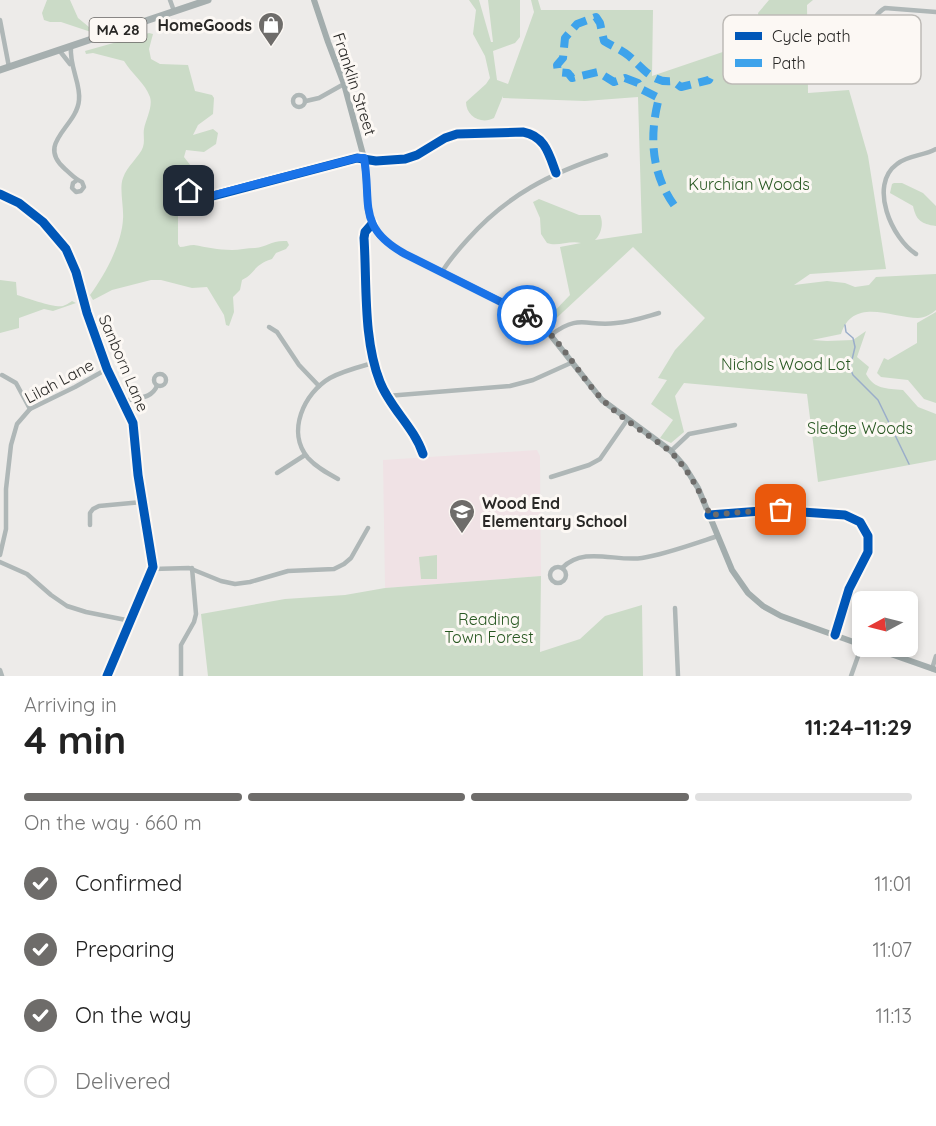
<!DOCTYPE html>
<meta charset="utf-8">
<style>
:root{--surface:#fff;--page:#f2f2f2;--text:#222;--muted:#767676;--line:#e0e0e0;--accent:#6e6c6a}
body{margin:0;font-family:Quicksand,sans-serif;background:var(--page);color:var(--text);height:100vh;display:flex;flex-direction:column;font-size:22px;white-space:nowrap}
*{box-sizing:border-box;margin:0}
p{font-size:20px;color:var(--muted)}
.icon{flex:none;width:33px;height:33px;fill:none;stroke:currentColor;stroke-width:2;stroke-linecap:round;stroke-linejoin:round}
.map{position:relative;height:676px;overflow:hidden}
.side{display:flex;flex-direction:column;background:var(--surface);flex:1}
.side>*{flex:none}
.needle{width:39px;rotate:263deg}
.fabs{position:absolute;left:852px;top:591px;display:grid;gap:12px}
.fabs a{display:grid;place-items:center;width:66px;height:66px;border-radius:9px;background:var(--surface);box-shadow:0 3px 9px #0003;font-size:30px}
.pin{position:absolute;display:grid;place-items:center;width:51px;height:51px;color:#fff;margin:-26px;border-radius:12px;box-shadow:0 3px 9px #0006}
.courier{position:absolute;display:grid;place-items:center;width:60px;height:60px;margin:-30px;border:4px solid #1a73e8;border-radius:50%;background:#fff;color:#222;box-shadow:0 2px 8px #0007}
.head em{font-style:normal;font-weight:800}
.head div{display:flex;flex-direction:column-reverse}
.head{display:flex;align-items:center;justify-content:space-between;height:102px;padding:0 24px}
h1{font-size:39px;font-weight:800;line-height:45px}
.bar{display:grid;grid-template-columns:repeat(4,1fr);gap:9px 6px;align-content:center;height:72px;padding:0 24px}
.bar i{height:8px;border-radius:4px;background:var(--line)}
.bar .current{background:var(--accent)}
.bar p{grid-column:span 4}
ol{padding:0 24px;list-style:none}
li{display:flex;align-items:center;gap:18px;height:66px}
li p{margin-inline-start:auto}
li .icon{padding:6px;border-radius:50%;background:var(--accent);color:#fff;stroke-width:4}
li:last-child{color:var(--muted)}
li i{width:33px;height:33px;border:3px solid var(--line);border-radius:50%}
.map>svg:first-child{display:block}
.education{fill:#f0e2e5}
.green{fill:#cbdbc7}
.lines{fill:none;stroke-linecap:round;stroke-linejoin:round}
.stream{stroke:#9aadca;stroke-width:1.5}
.street{stroke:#afb7b7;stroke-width:4.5}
.secondary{stroke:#a3adad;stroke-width:6}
.primary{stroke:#a6afaf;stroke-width:7}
.quiet{stroke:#3ea3eb;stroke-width:8;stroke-dasharray:15 8;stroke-linecap:butt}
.cycleway-casing{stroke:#fcf8f4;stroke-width:13}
.cycleway{stroke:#0057b8;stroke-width:9}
.done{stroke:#6e6c6a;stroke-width:6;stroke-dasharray:0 10.8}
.route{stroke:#1a73e8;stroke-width:8}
.labels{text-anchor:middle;stroke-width:6;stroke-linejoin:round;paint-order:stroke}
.shield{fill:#fcf8f4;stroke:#686664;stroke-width:1.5}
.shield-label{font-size:15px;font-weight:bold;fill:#292826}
.poi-label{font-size:16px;font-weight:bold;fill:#292826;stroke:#fcf8f4;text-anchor:end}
.street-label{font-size:16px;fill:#292826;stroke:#fcf8f4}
.park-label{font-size:16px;fill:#275721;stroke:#fcf8f4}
.key{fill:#fcf8f4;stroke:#bdbab6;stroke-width:1.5}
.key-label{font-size:16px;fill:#292826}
</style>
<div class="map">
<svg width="936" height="676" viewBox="0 0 936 676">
<rect width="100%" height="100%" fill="#edebe9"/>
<!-- education -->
<polygon class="education" points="537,450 540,456 541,576 385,588 383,460"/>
<!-- green -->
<g class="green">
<polygon points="47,0 70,0 78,18 89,27 91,32 61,22 50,22 44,20 42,13"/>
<path d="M469,0H479L491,42H493L488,0H520V37L515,43L493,51L497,80L508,84L534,12L531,0H538L541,10H653L652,76L761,39L758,13L769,0H813L807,5L808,93L849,90L868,156L886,269L810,274L794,285L827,281L845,283L855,287L869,285L876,277L936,274V310C931,314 925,318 918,318C893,318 853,296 841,334L812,340L827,341L853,340L866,331L857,357L869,367L866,374C875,390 886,388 903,390L918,407L936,414V460L818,482L807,394L684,383L675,396L684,432L671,443L660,438L673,420L651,404L667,380L658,378L675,350L705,318L633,247L549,325L544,322L570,295L560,247L581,243C569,240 558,247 547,243L541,234L540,218L533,202L539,199L579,215H600C604,223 601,235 595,240L642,233L638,97L585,101L503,98V96L494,118C481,125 466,116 466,102L486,84L490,78L485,56L473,34L476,10Z"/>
<path d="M149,33L153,34L149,49L151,59L160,64L188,65L195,91L212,95L214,98L213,114L198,125L193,135L213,129L218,133L216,144L204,152L186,150L184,157L191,166L189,169L176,174L165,194L167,201L174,204L178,210V244L180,247C184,247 189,245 194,245C206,247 218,250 232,250C239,250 247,248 255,248C267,247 271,240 287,241L289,245L286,249L276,253L272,259C253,265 256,273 242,280L240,290L233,297L234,312L229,326L226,325L224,315L207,287L192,288L161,280H151L112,290L93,300L90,295C105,275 122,243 123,219C124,207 119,188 123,178C127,166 140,156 143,147C145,141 143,135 144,129C146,119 153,107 150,97C145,83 132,74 124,61L93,53L86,54L85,51Z"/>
<path d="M894,183H902L923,193L936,206V226C921,224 916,220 913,206L890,193L892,184Z"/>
<path d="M0,280L16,282L17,295C27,298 54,308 63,306C64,306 71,302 72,301L76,303L53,311L44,309L19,318V328L0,333Z"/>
<polygon points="936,312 936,403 924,399 908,380 881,377 877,373 884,358 888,360 917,343 917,323"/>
<polygon points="437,555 437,579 421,579 419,557"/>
<polygon points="541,576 540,652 580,639 605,616 642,605 643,676 208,676 201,614 285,599 345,595 385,588"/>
</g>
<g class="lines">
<!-- stream -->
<polyline class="stream" points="845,325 846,332 853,338 855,347 850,368 853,375 878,400 909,464"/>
<!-- street -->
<g class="street">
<polyline points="170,0 174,11"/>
<polyline points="0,20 9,67"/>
<path d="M71,46C69,67 81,83 79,100C77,127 35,143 65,169C72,175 75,179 82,182L84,187L81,191L76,192L72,188L73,183L76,181"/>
<path d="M820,46C824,45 829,42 834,43C844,44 851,52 861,46C877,37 867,18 885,8L936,12"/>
<polyline points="59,50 70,64"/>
<circle cx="299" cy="101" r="6"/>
<polyline points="306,101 319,98 344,84"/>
<polyline points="0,194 19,203 43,222 66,249 76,272 87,313 107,369 133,423 138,475 153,567 107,676"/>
<path d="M203,198L195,190L188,192L189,199L194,201L357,158L376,161L405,159L417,155L445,138L457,134L523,132C545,136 549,154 556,173"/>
<path d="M372,224L365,232L364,238C367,284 363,339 380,382C390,408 414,427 423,454"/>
<path d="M916,254C892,239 868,185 897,164C908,155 924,156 936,149"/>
<path d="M442,272C449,260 458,250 468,239C507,195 551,173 606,155"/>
<circle cx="535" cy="295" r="5.5"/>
<polyline points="521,311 530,298"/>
<polyline points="269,327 277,332 299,365 319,386"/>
<path d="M551,335C579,313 587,327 616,323C631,322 645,317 659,313"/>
<circle cx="160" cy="380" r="6"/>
<polyline points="2,375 16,383 30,409"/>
<polyline points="387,396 510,386 533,380 573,362"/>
<path d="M123,402C136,396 150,401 157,386"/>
<polyline points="671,451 689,434 735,425"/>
<polyline points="277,473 305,455"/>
<polyline points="551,477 589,465 600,459 627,420"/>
<path d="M338,479C327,473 316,467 308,458C286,432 304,393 330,378C343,371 359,367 373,363"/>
<polyline points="709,515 774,510 845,515 860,522 868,536 868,552 849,589 835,635"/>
<polyline points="90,525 90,513 93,509 99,506 142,502"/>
<polyline points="0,555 6,529 6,489 11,445 17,424 30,409 75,387 107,369"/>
<polyline points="0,562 27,574 51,595 67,606 86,612 131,621"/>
<circle cx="558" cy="575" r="8"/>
<path d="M562,568C584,546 615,562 642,558C667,554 693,544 718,536"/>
<polyline points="153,569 189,568 221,581 235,584 250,582 288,571 334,569 344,564 351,558 368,528"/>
<polyline points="675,608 678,676"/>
<polyline points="932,669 936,656"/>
<polyline points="0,670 2,676"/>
<polyline points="181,676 181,645 194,622 196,614 192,568"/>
<polyline points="851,676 862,645"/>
</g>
<!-- secondary -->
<g class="secondary">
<polyline points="314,0 328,42 344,84 364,158 368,211 372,224 379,235 399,251 521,311 544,327 602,400 671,451 685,467 698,488 732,570 748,593 763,606 781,616 862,645"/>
<polyline points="868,646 936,670"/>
</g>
<!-- primary -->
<polyline class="primary" points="0,70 208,0"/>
<!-- quiet -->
<path class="quiet" d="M674,205C651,173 649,135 659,98L641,89L638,83L625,78L614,82L598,72L572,78L568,73L558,72L557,65L563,58L565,38L577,24L596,17L600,23L604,41C612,46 622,50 629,56C642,67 653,84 673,81L681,87L709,80L710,78"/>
<defs>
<g id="cycleway">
<polyline points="0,194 19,203 43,222 66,249 76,272 87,313 107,369 133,423 138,475 153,567 107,676"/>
<path d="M203,198L195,190L188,192L189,199L194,201L357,158L376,161L405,159L417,155L445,138L457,134L523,132C545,136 549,154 556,173"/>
<path d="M372,224L365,232L364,238C367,284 363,339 380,382C390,408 414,427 423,454"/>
<polyline points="709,515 774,510 845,515 860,522 868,536 868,552 849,589 835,635"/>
</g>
</defs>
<!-- cycleway casing -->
<use href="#cycleway" class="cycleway-casing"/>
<!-- cycleway -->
<use href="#cycleway" class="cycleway"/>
</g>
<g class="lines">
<!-- done -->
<path class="done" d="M527,315C560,335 575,371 601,398C621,419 648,434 671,452C689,471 700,491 710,515L767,510H781"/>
<!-- route -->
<path class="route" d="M189,191H196L203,198L357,158H364C372,203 356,227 405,254L527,315"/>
</g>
<!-- icons -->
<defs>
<symbol id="shop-pin" viewBox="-11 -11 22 30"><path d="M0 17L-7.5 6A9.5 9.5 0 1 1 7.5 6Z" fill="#6e6c6a" stroke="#fcf8f4"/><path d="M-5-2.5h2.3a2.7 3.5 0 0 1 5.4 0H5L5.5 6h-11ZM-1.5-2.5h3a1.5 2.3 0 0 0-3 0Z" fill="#fff"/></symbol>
<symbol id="school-pin" viewBox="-11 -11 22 30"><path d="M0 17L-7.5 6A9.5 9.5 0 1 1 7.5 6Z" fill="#6e6c6a" stroke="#fcf8f4"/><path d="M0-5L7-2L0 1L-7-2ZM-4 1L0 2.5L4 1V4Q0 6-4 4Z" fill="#fff"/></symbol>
</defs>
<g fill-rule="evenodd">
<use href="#shop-pin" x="256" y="10" width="30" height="40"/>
<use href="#school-pin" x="447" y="497" width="30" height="40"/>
</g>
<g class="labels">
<!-- shield labels -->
<rect class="shield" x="89.5" y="18" width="57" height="24" rx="4.5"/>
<g class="shield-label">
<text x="118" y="35">MA 28</text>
</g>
<!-- poi labels -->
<g class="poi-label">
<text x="252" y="31">HomeGoods</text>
<text x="482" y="509" text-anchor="start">Wood End<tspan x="482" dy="18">Elementary School</tspan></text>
</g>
<!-- street labels -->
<g class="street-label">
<text transform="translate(355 84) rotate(72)" y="6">Franklin Street</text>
<text transform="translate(124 363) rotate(67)" y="6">Sanborn Lane</text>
<text transform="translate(59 381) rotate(-28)" y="6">Lilah Lane</text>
</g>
<!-- park labels -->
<g class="park-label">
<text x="749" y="190">Kurchian Woods</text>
<text x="786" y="370">Nichols Wood Lot</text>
<text x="860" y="434">Sledge Woods</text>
<text x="489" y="625">Reading<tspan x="489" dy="18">Town Forest</tspan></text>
</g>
</g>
<!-- legend -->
<rect x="723" y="15" width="198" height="69" rx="9" class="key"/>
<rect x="735" y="32" width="27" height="8" fill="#0057b8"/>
<rect x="735" y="59" width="27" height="8" fill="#3ea3eb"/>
<g class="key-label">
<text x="772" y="42">Cycle path</text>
<text x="772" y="69">Path</text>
</g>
</svg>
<div class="fabs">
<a><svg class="needle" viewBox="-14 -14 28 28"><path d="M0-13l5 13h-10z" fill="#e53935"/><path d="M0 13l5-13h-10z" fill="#767676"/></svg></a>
</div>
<div class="pin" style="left:781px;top:510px;background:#ea580c"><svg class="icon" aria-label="bag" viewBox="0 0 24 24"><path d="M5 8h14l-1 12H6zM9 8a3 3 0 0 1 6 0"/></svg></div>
<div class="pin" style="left:189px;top:191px;background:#1f2937"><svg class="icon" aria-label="home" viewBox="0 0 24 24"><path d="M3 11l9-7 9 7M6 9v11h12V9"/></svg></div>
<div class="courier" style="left:527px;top:315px"><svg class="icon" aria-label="bike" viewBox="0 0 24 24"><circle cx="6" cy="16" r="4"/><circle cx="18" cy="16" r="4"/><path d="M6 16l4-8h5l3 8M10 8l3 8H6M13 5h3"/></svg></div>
</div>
<section class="side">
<div class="head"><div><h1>4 min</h1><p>Arriving in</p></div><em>11:24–11:29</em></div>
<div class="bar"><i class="current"></i><i class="current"></i><i class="current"></i><i></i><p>On the way · 660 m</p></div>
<ol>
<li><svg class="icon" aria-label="check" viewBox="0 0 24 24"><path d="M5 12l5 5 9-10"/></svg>Confirmed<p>11:01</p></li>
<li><svg class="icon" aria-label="check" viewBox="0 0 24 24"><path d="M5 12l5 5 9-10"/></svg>Preparing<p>11:07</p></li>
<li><svg class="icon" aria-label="check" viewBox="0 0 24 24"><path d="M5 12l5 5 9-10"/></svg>On the way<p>11:13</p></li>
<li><i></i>Delivered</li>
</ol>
</section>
